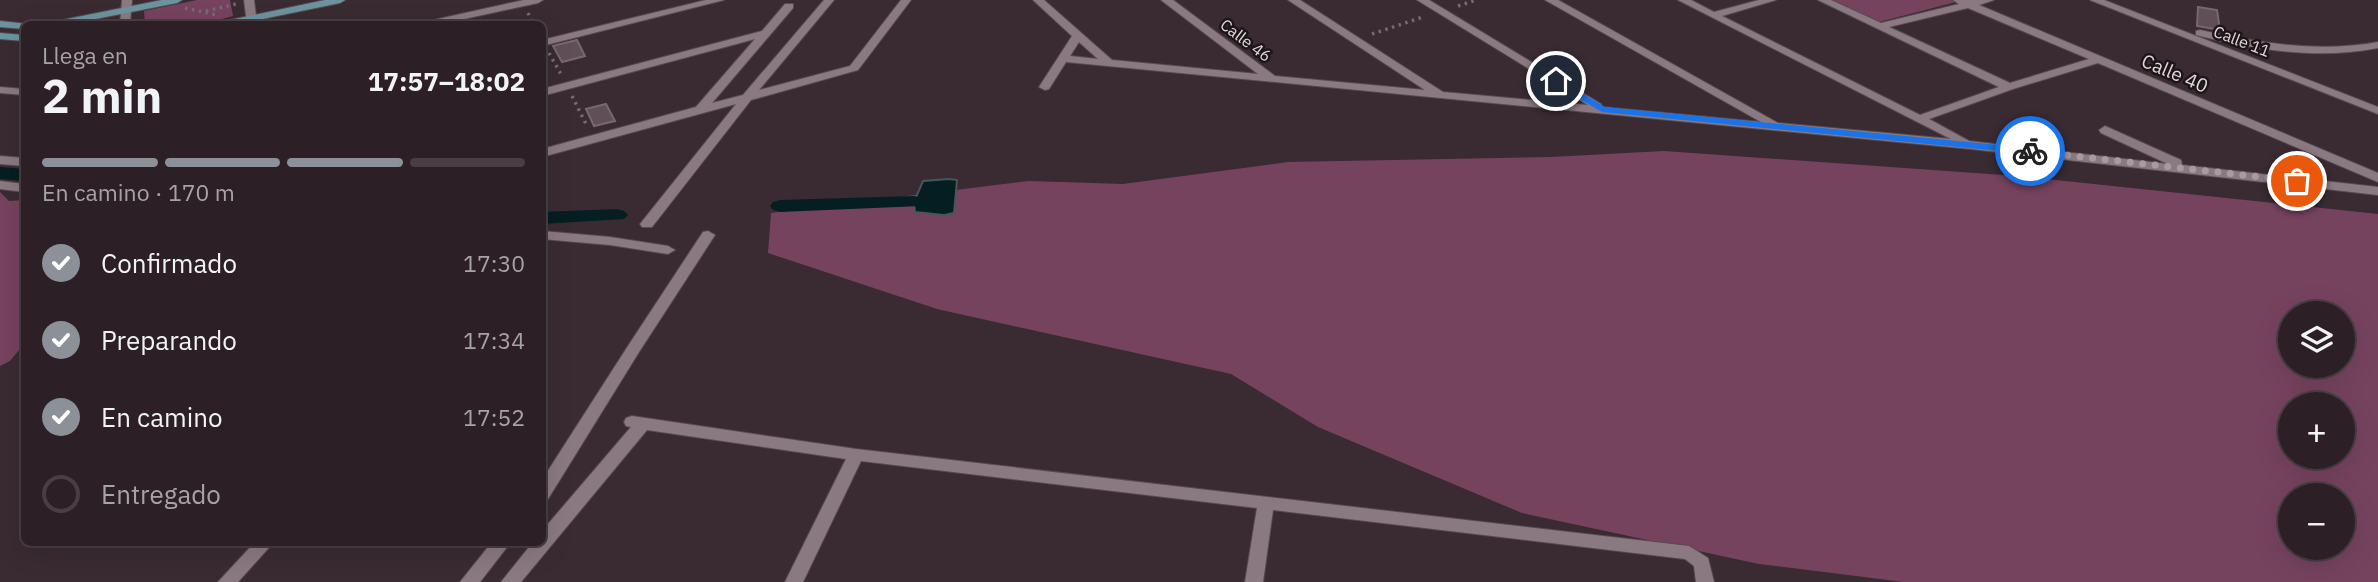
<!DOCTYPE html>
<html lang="es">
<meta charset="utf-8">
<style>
:root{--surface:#2c2026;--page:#382d32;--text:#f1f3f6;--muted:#a6a3a7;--line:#483e43;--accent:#8c9099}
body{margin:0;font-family:"IBM Plex Sans",sans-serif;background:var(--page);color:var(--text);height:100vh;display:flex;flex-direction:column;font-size:26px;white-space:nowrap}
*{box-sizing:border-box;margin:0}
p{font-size:23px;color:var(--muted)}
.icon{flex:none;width:38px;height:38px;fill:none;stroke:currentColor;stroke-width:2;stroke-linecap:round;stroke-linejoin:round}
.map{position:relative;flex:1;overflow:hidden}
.details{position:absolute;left:21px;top:21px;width:525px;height:525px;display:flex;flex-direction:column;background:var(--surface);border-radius:10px;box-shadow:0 7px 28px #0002,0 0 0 2px var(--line)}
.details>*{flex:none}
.tools{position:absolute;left:2278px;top:301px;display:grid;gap:14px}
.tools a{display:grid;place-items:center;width:77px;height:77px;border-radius:50%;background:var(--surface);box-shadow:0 7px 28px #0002,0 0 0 2px var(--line);font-size:35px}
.pin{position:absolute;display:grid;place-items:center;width:60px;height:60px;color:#fff;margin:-30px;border:4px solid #fff;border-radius:50%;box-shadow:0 2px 7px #0007}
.courier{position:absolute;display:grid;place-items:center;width:70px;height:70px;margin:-35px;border:5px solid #1a73e8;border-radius:50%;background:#fff;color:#222;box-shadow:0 2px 9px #0007}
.summary em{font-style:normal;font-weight:700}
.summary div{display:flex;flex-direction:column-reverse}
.summary{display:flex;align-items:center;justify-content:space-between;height:119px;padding:0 21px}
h1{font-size:46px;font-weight:700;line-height:52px}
.bar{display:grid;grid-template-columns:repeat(4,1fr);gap:10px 7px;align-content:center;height:84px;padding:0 21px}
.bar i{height:9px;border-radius:5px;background:var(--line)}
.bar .active{background:var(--accent)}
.bar p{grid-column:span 4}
ol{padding:0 21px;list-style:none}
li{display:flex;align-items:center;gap:21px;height:77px}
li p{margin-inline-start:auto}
li .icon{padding:7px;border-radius:50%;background:var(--accent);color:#fff;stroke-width:4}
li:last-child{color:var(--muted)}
li i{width:38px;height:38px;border:4px solid var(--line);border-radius:50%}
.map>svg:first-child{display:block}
.green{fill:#76435f;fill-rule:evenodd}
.water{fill:#041e21;stroke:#465659;stroke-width:2}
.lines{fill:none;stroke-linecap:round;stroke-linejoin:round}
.canal{fill:#041e21;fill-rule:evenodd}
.building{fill:#604f57;stroke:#796770;stroke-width:2}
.street-casing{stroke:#574a50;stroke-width:2}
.secondary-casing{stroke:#574a50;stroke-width:2}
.path{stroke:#76696f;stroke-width:3.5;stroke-dasharray:2.5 4.5;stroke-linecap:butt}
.street{fill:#8b7982;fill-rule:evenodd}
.secondary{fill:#6c949e;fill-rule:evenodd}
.route{fill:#1a73e8}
.done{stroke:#a79ba0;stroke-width:7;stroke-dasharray:0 12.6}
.labels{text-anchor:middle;stroke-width:5;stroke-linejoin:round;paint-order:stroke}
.far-street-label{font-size:16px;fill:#e1d7db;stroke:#1d1619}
.street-label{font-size:19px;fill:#e1d7db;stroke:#1d1619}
</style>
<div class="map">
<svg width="2378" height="582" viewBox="0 0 2378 582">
<rect width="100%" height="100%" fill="#3a2b32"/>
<!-- green -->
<g class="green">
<polygon points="197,0 230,0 233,16 202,24 145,24 144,11"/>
<polygon points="1832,0 1951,0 1956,2 1879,22"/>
<path d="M1664,151L2017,176L2378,214V582H1904L1759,564L1522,513L1318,427L1231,374L937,309L768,253L771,213L1028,181L1123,184L1288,162L1551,157ZM2291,313H2343V366H2291ZM2291,404H2343V457H2291ZM2291,495H2343V548H2291Z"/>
<polygon points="0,192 9,201 24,200 24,344 10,361 0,366"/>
</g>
<!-- water -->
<polygon class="water" points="949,179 957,180 954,213 944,215 915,212 914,202 923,181"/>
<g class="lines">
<!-- canal -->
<g class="canal">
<polygon points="0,167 24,169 24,181 0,179"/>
<polygon points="914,196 921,198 924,202 921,206 780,212 773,210 770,206 773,202 780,200"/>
<polygon points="617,209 624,211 628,215 624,219 542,224 542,212"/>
</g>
</g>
<!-- building -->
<g class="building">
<polygon points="2198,7 2217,10 2220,30 2197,26"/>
<polygon points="577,40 585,56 562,62 553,46"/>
<polygon points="606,104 615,121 594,126 586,109"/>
</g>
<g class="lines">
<defs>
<g id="street">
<polygon points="122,0 132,0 130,24 120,24"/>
<polygon points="244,0 254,0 257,24 247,24"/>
<polygon points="524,0 543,0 538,3 441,24 424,24 429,21"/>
<polygon points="706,0 724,0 542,46 542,40"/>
<polygon points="824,0 834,0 759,90 850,66 901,0 911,0 858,70 751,100 652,227 642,227 640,224 736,104 542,157 542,149 696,107 755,39 542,96 542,89 762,31 785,4 793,4 793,8 712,103 743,95"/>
<path d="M1033,0H1044L1112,60L1258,74L1161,0H1173L1275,76L1425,90L1288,0H1300L1443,92L1588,105L1417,0H1429L1601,104L1602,107L1761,122L1545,0H1558L1778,123L1951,139L1678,0H1691L1714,12L1759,0H1776L1722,16L1920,115L1999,87L1818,0H1831L1881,23L1959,4L1953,0H1994L1979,5L2378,173V182L2098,63L2013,89L1929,119L1969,141L2168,164L2101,133L2099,130L2105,126L2181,160L2182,165L2378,187V195L1971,149L1066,62L1049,89L1045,90L1039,87L1072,36ZM1968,8L2089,59L2010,83L1889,27ZM1079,42L1098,59L1070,56Z"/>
<polygon points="2090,0 2104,0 2378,107 2378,114"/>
<path d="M2200,30C2259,43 2318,53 2378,42V48C2317,60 2256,50 2196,35V31Z"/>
<polygon points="0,87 24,89 24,95 0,93"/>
<polygon points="0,156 24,158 24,166 0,164"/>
<polygon points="0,181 24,184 24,192 0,189"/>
<polygon points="542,231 610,237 668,246 675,250 668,254 610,245 542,239"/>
<polygon points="708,231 715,235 639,352 548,499 542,501 542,480 628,346 703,232"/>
<polygon points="632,416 856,449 1689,546 1708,558 1714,582 1696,582 1694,566 1685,559 1273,510 1263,582 1245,582 1257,508 861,461 803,582 785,582 846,459 647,430 521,582 501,582 533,542 542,542 542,531 631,427 626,426 624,422 626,418"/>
<polygon points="255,542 274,542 238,582 218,582"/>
<polygon points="492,542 511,542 480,582 460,582"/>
</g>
<g id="secondary">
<polygon points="162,0 182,0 177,3 70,24 52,24 57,21"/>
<polygon points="325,0 345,0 340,3 238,24 220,24 225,21"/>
<polygon points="0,21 28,24 24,24 24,29 0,27"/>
<polygon points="0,33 24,35 24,41 0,39"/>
</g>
</defs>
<!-- street casing -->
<use href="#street" class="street-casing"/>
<!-- secondary casing -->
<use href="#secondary" class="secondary-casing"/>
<!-- path -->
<g class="path">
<polyline points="1458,6 1476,0"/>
<polyline points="185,8 217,15"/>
<polyline points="206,11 236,4"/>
<polyline points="528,13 534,24"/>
<polyline points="1372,34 1423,17"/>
<polyline points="549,53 562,76"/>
<polyline points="572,96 587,126"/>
</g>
<!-- street -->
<use href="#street" class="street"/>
<!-- secondary -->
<use href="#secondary" class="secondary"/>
</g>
<!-- route -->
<polygon class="route" points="1553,79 1559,79 1605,107 2030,148 2035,151 2030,154 1602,112 1553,83"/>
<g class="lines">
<!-- done -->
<polyline class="done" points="2030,151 2297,181"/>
</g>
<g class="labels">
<!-- far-street labels -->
<g class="far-street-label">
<text transform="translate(1246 40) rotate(37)" y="6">Calle 46</text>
<text transform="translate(2242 41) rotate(21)" y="6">Calle 11</text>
</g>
<!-- street labels -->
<g class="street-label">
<text transform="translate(2175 73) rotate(23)" y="7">Calle 40</text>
</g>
</g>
</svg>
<div class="tools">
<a><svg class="icon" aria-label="layers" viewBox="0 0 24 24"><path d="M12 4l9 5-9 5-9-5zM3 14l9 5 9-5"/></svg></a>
<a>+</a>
<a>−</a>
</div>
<div class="pin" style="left:2297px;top:181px;background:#ea580c"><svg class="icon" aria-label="bag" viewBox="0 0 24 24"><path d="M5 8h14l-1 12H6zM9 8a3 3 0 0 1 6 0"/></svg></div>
<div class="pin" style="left:1556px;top:81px;background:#1f2937"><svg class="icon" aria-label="home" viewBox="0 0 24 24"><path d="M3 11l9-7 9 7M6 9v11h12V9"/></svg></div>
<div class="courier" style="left:2030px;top:151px"><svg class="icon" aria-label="bike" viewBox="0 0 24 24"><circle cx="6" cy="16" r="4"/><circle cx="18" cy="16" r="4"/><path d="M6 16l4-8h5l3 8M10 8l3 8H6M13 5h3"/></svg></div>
<section class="details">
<div class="summary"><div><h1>2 min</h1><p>Llega en</p></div><em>17:57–18:02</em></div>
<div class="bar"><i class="active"></i><i class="active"></i><i class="active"></i><i></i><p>En camino · 170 m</p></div>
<ol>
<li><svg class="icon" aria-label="check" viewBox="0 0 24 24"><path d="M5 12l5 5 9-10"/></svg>Confirmado<p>17:30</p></li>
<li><svg class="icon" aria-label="check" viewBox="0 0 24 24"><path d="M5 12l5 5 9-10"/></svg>Preparando<p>17:34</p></li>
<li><svg class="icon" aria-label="check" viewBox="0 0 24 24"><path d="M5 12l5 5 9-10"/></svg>En camino<p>17:52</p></li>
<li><i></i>Entregado</li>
</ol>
</section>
</div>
